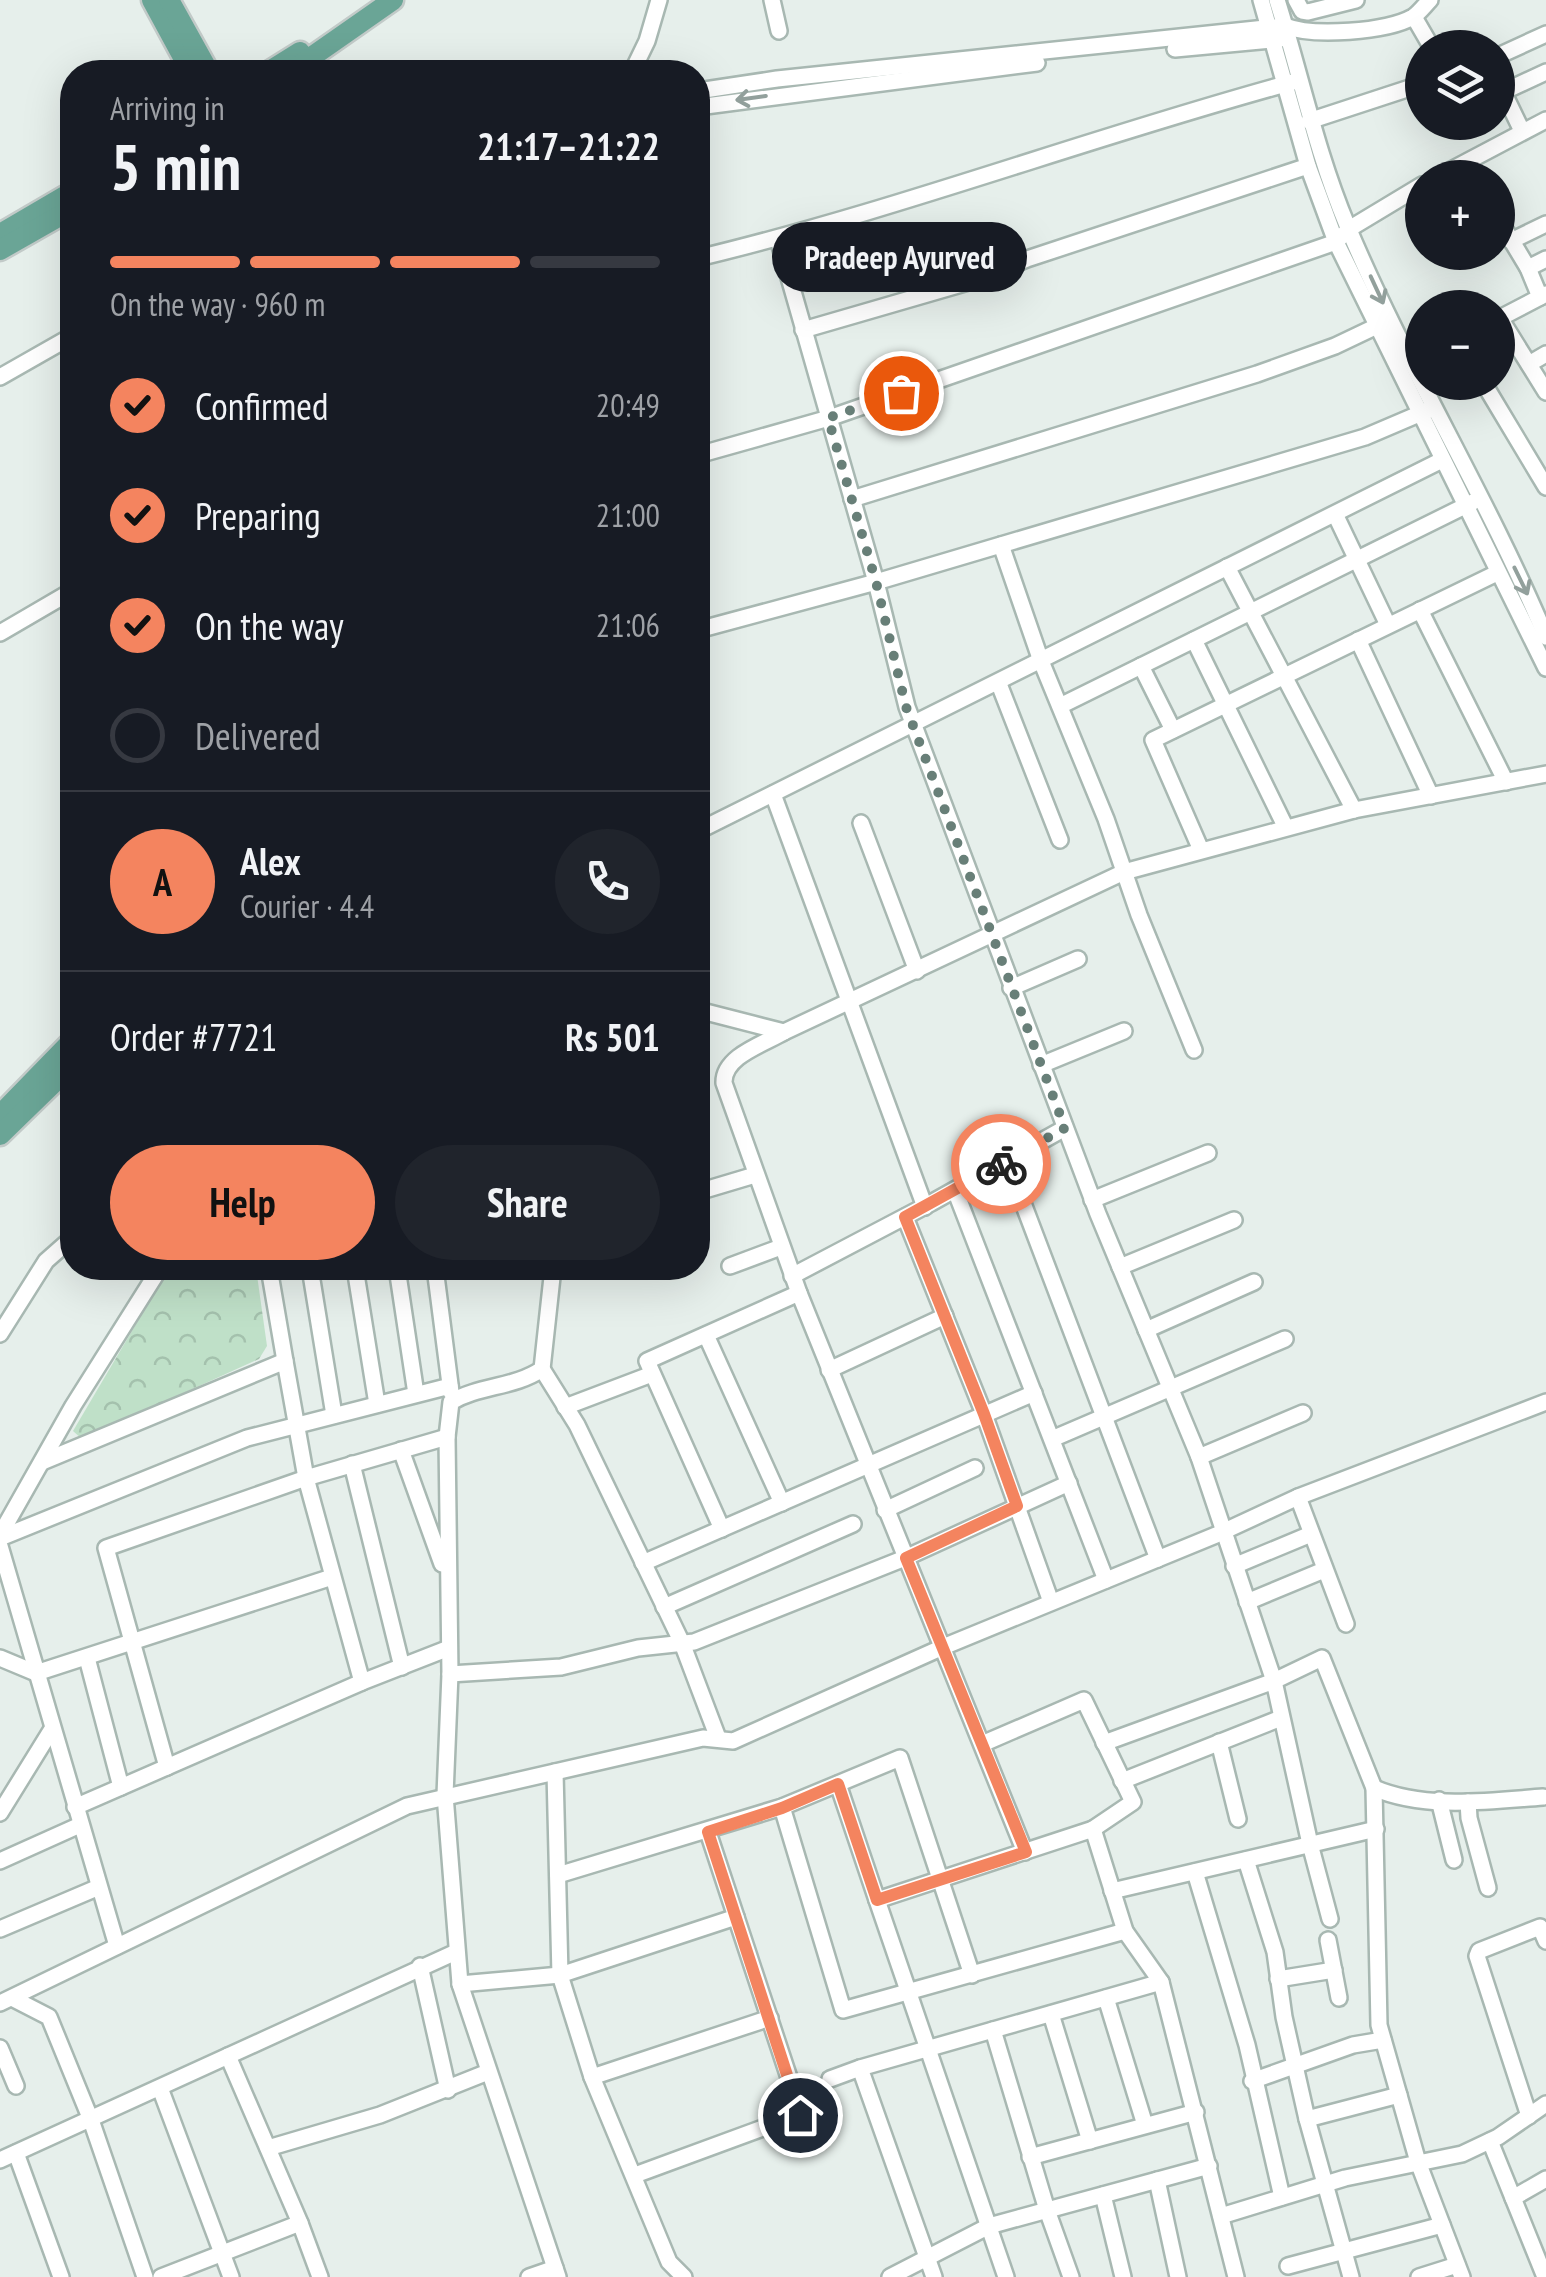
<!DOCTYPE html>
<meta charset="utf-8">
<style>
:root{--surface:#171b24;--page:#20242c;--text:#f1f3f6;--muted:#9ea1a6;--line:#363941;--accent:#f4845f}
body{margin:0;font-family:"PT Sans Narrow",sans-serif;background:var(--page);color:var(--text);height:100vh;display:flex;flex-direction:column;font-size:38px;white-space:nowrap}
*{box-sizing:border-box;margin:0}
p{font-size:32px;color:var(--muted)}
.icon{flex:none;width:55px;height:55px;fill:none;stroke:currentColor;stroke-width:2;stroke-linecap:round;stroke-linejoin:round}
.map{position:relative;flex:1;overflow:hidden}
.details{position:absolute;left:60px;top:60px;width:650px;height:1220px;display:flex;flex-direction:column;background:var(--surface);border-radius:40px;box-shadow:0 10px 40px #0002}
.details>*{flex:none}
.tools{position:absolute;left:1405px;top:30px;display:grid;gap:20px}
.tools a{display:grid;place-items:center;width:110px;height:110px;border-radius:50%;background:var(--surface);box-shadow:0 10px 40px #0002;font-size:50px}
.pin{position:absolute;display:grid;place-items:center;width:85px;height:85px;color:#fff;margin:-42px;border:5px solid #fff;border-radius:50%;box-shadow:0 2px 10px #0007}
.courier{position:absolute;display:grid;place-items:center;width:100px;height:100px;margin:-50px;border:8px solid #f4845f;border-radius:50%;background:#fff;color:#222;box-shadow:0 2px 12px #0007}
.bubble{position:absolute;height:70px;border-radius:35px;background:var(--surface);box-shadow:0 10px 40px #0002;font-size:32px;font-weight:700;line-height:70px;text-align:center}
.headline em{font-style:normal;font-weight:700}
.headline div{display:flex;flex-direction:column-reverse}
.headline{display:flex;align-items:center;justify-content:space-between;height:170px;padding:0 50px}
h1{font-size:65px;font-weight:700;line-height:75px}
.bar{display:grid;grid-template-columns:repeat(4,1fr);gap:15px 10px;align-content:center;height:120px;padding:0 50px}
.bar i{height:12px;border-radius:8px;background:var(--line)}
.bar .current{background:var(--accent)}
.bar p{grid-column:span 4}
.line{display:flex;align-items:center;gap:25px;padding:0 50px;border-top:2px solid var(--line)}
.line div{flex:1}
.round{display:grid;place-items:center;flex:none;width:105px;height:105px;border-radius:52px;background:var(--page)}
ol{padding:0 50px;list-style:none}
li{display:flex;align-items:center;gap:30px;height:110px}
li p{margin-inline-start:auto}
li .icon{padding:10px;border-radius:50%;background:var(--accent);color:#111;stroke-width:4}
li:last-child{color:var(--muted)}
li i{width:55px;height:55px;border:5px solid var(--line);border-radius:50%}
.button{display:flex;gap:20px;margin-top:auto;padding:20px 50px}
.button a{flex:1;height:115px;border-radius:60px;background:var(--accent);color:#111;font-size:40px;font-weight:700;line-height:115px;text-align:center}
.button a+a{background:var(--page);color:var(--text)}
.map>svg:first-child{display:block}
.park{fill:url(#park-crowns)}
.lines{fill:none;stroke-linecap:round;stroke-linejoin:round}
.minor-casing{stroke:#a8b8b2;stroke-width:20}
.major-casing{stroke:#c2cac8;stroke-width:25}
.minor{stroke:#fff;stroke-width:15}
.major{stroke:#6aa596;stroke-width:20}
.oneway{stroke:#92a09c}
.done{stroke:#687f78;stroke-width:10;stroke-dasharray:0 18}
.route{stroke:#f4845f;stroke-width:12}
</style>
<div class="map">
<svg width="1546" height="2277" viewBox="0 0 1546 2277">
<defs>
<pattern id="park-crowns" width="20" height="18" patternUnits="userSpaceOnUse" patternTransform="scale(2.5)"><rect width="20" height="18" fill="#bfe0c8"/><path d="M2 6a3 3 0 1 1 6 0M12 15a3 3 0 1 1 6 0" fill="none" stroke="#a4c1ad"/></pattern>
</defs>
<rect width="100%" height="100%" fill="#e6efeb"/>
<!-- park -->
<polygon class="park" points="169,1268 256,1268 267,1346 259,1359 82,1439 73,1431"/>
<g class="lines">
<defs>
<g id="minor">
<polyline points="772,0 779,31"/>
<polyline points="1261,0 1308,166 1336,242 1546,668"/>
<path d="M1277,0C1301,76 1316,151 1347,225C1406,366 1487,496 1546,637"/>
<polyline points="1296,0 1302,11 1308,12 1356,0"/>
<polyline points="1414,17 1432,48"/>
<polyline points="1175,49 1281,39"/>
<polyline points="1498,56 1546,34"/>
<polyline points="632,72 647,41 659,0"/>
<polyline points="1498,81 1522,131"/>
<path d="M698,91L777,79L1285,26C1313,37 1386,32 1413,17C1419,13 1425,5 1430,0"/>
<polyline points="1503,92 1546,72"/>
<polyline points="698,107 1037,63"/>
<polyline points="1309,121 1422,84"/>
<polyline points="1436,178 1546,120"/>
<polyline points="1498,218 1528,268 1540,297"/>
<polyline points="778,239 876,582 907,707 1098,1214 1199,1457 1274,1681 1322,1658 1374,1788 1379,2025 1418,2162 1462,2277"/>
<polyline points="1511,241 1546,224"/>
<path d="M698,258C898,210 1093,136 1293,82"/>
<polyline points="1528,268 1546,259"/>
<polyline points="1546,294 1500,318 1546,392"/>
<polyline points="803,330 972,281 1027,259 1308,166"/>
<polyline points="1529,364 1546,354"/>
<polyline points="0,377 72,336"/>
<polyline points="1483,382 1546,487"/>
<polyline points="698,455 829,418 1336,242 1349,229 1422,185"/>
<polyline points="852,499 1257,374 1335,346 1377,326"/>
<polyline points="1335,514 1388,625"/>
<polyline points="1001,545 1041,661 1106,819 1139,915 1194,1050"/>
<polyline points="1227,567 1354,810"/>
<polyline points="1420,610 1506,782"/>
<polyline points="698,630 876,582 1365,437 1433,408"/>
<polyline points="0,633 72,591"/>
<polyline points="1194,640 1285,826"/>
<polyline points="1358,640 1431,796"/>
<polyline points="1141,666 1173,730"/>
<polyline points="999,684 1060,840"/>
<polyline points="1060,706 1473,502"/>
<polyline points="773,794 925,1207"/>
<polyline points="861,823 917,971"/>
<polyline points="698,831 1442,460"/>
<polyline points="1201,850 1153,740 1497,573"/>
<polyline points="1011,988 1078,959"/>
<polyline points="698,1010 784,1032 1124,872 1354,810 1546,774"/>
<path d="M784,1032C764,1044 723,1056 724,1083L799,1293L1025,1852"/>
<polyline points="1041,1065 1124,1031"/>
<polyline points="1007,1161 1158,1559"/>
<polyline points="955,1190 1106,1580"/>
<polyline points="698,1192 755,1175"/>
<polyline points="1092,1200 1208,1153"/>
<polyline points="905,1217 984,1414 1051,1602"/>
<polyline points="730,1266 781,1247"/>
<polyline points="1120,1267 1234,1220"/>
<polyline points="269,1268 285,1361"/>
<polyline points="310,1268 334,1415"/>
<polyline points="355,1268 377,1404"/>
<polyline points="397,1268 416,1394"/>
<polyline points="435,1268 451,1392"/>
<path d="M553,1268L542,1369C514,1388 480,1385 451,1402L447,1437L450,1674L445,1795L460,1984L558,2277"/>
<polyline points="792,1276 931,1203 1065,1128"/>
<polyline points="1146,1330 1254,1282"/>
<polyline points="0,1334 46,1261 72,1238"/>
<polyline points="706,1335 782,1503"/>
<polyline points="542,1369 577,1425 682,1643 718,1738"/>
<polyline points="829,1370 945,1316"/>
<polyline points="565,1407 652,1374"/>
<polyline points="1052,1439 1285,1339"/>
<polyline points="401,1450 442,1564"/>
<polyline points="1199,1457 1303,1413"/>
<polyline points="42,1462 285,1361 306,1478 362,1682"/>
<polyline points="352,1464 402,1667"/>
<polyline points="1298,1497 1346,1624"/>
<polyline points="885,1510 975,1468"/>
<polyline points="722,1529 647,1361 799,1293"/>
<polyline points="0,1535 73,1406 160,1268"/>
<polyline points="0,1538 247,1438 450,1386"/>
<polyline points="0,1546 117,1946"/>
<polyline points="643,1563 1034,1393"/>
<polyline points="1234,1566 1311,1534"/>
<polyline points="1247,1602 1324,1570"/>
<polyline points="664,1607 853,1524"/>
<polyline points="0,1658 36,1673 332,1577"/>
<polyline points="87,1658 121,1787"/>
<polyline points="450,1674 561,1667 638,1648 694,1642 905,1558 1069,1483"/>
<polyline points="1219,1742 1238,1819"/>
<polyline points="1104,1743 1274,1681 1310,1844 1330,1919"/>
<polyline points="982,1744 1084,1700 1133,1802 1093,1829"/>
<polyline points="167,1767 106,1548 306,1478 447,1437"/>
<polyline points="555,1772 560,1975 592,2077 669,2262 684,2277"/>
<polyline points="1122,1781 1281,1718"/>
<polyline points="838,1784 877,1900 1093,1829 1125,1931 1161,1982 1236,2277"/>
<path d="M1374,1788C1425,1810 1489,1801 1543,1797"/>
<polyline points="1439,1800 1454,1860"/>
<polyline points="1468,1802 1469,1818 1488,1888"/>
<polyline points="75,1807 362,1682 449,1648"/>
<polyline points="782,1807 843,2010 1125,1931"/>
<polyline points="0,1813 52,1729"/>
<polyline points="1246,1860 1275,1952 1284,2017 1307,2119 1351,2277"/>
<polyline points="0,1861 80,1825"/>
<polyline points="1195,1872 1247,2045 1282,2197"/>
<polyline points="558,1875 782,1807 900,1758 972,1975"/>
<polyline points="1112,1891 1376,1829"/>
<polyline points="877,1900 1006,2277"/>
<polyline points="0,1929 99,1887"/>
<polyline points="1328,1940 1339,1998"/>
<polyline points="420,1966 448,2090"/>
<polyline points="1278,1979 1334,1970"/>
<polyline points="460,1984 560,1975 736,1917"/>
<polyline points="12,1998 49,2017 91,2120 145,2277"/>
<polyline points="1106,1998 1145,2125"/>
<polyline points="0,2003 407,1806 703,1738 733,1741 943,1647 1216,1535 1298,1497 1546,1402"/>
<polyline points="1051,2014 1090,2141"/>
<polyline points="993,2030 1047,2210 1071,2277"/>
<polyline points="0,2048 16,2086"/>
<polyline points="592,2077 770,2018"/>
<polyline points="830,2079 860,2068"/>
<polyline points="1252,2081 1353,2045 1383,2040"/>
<polyline points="160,2088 231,2277"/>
<polyline points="1529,2116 1477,1956 1479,1951 1540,1927 1546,1941"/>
<polyline points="1307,2119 1399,2095"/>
<polyline points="1490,2141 1545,2277"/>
<polyline points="268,2148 380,2115 488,2072"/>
<polyline points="16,2153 61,2277"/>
<polyline points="1030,2157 1196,2112"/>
<polyline points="0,2160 456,1952"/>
<polyline points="635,2175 801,2114 708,1832"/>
<polyline points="1157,2180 1178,2277"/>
<polyline points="1103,2195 1123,2277"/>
<polyline points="1513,2198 1546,2179"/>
<polyline points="1221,2216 1345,2178 1462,2154 1498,2137 1546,2104"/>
<polyline points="300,2223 320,2277"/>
<polyline points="1288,2266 1442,2225"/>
<polyline points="161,2277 300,2223 228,2056"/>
<polyline points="529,2277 555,2268"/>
<polyline points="890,2277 989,2226 1209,2166"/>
<polyline points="934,2277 860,2068 1161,1982"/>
<polyline points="1419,2277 1457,2265"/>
</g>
<g id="major">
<polyline points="152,0 191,72"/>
<polyline points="169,0 209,72"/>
<polyline points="268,72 300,52"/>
<polyline points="290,72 393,0"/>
<polyline points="0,234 72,192"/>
<polyline points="0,250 72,209"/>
<polyline points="0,1115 72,1041"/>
<polyline points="0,1135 72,1065"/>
</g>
</defs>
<!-- minor casing -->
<use href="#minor" class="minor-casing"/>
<!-- major casing -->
<use href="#major" class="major-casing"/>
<!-- minor -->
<use href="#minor" class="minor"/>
<!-- major -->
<use href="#major" class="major"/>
</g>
<!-- one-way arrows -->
<defs><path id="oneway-shaft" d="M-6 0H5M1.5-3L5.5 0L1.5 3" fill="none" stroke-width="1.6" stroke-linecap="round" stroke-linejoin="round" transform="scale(2.5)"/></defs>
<g class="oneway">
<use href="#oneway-shaft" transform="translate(751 98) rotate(172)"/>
<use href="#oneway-shaft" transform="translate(1377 290) rotate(65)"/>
<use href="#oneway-shaft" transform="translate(1521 581) rotate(64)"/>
</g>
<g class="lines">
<!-- done -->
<polyline class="done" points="901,393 828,418 876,582 906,707 1065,1128 1001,1164"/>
<!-- route -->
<polyline class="route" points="800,2115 708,1832 782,1808 838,1784 877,1900 1026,1852 906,1558 1017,1506 984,1414 905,1217 1001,1164"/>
</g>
</svg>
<div class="tools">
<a><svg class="icon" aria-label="layers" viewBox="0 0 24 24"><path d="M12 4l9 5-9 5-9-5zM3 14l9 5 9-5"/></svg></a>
<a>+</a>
<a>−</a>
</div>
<div class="pin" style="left:901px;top:393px;background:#ea580c"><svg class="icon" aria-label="bag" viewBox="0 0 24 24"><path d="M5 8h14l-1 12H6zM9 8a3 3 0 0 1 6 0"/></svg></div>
<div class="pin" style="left:800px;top:2115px;background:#1f2937"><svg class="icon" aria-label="home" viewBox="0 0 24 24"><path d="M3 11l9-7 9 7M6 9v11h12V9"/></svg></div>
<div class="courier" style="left:1001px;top:1164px"><svg class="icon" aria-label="bike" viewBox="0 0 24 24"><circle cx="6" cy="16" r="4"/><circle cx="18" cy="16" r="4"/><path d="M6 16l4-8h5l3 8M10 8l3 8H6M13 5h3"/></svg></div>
<div class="bubble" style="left:772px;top:222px;width:255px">Pradeep Ayurved</div>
<section class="details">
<div class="headline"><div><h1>5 min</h1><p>Arriving in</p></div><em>21:17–21:22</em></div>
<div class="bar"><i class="current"></i><i class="current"></i><i class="current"></i><i></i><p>On the way · 960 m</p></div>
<ol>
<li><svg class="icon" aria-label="check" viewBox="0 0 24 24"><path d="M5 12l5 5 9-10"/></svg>Confirmed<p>20:49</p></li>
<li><svg class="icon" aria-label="check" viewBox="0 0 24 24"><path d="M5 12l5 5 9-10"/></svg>Preparing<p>21:00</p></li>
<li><svg class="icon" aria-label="check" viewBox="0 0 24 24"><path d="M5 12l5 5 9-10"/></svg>On the way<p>21:06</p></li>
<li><i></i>Delivered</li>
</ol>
<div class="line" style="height:180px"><b class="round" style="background:var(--accent);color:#111">A</b><div><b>Alex</b><p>Courier · 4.4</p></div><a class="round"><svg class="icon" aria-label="phone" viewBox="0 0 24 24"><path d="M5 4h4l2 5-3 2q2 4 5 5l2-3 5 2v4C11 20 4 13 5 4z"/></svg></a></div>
<div class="line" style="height:130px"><div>Order #7721</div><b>Rs 501</b></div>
<div class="button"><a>Help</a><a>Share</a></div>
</section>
</div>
